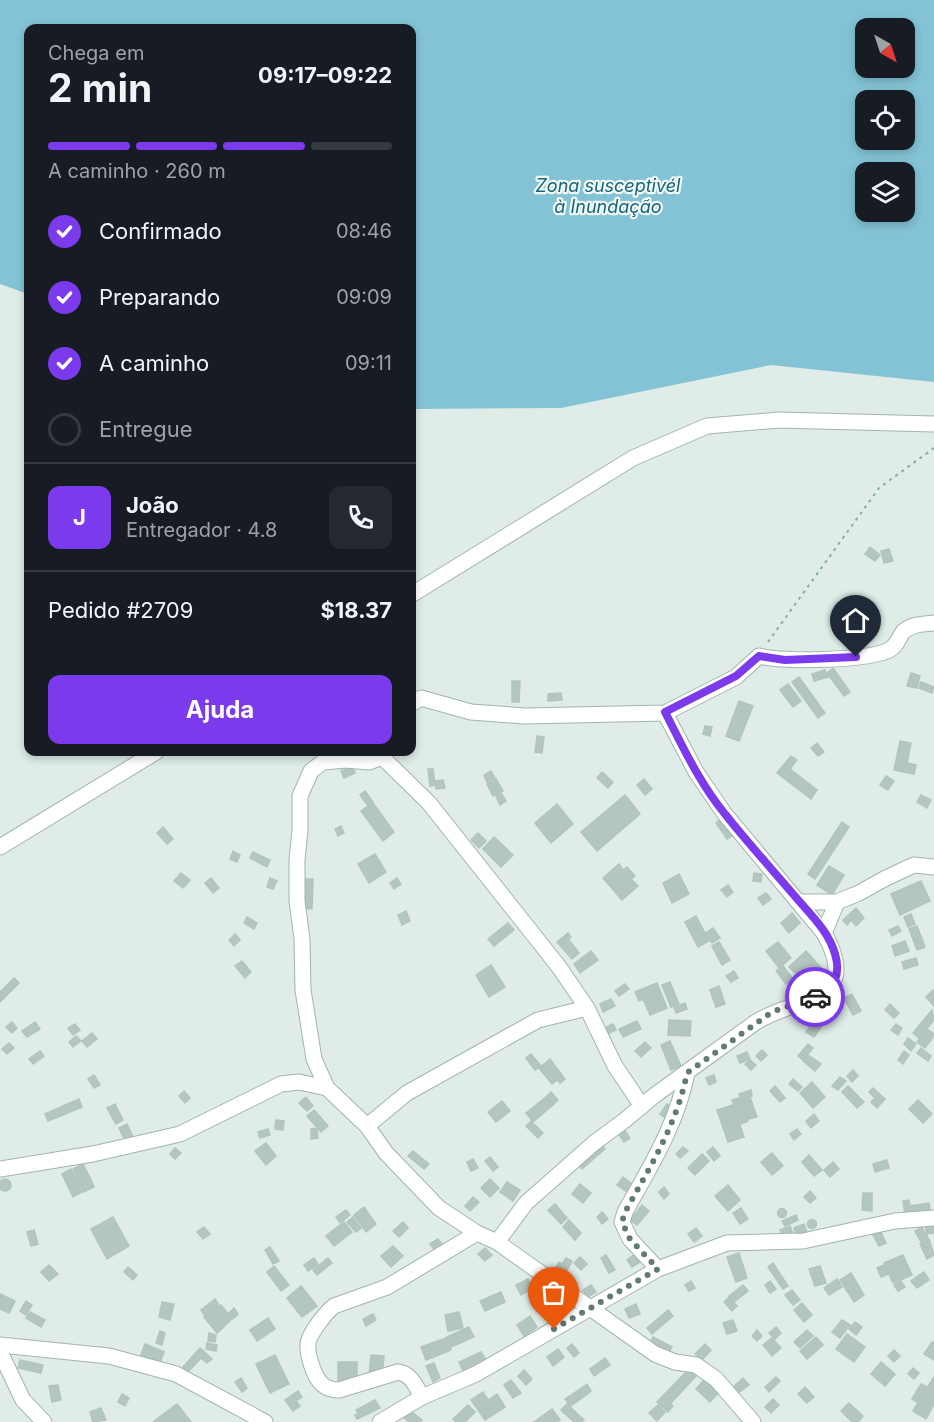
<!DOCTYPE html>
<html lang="pt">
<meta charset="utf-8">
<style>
:root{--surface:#171b24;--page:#242831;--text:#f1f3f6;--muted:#9ea1a6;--line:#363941;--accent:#7c3aed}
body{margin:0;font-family:Inter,sans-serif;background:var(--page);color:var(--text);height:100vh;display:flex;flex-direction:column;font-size:22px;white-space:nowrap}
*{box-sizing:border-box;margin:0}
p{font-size:20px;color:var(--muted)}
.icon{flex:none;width:33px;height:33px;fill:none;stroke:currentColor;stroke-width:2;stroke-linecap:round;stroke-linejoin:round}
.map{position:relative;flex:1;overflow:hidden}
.details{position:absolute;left:24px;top:24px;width:392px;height:732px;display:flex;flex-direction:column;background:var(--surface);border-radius:12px;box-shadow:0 3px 9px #0003}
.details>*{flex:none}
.needle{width:39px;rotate:141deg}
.tools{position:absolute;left:855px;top:18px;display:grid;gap:12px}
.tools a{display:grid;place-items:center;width:60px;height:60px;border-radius:12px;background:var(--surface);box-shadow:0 3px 9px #0003;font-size:30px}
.pin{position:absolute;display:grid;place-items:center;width:51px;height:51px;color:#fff;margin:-62px -26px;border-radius:50% 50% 50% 0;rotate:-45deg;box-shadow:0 0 6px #0007}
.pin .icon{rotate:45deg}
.courier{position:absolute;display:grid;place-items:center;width:60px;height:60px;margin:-30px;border:4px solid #7c3aed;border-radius:50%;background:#fff;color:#222;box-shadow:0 2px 8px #0007}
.head em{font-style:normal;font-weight:700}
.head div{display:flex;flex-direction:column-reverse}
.head{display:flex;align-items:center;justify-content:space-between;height:102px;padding:0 24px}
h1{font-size:39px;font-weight:700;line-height:45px}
.bar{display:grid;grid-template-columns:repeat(4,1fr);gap:9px 6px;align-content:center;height:72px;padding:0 24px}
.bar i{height:8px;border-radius:4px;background:var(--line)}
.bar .active{background:var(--accent)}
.bar p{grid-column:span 4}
.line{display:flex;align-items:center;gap:15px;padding:0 24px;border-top:2px solid var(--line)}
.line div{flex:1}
.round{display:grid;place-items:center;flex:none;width:63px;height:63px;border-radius:12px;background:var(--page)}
ol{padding:0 24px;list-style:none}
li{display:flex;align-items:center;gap:18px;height:66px}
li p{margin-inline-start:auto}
li .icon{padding:6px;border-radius:50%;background:var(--accent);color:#fff;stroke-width:4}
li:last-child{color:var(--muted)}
li i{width:33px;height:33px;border:3px solid var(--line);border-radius:50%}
.button{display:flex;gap:12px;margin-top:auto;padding:12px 24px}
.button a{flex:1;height:69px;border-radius:12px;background:var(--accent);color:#fff;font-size:24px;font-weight:700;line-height:69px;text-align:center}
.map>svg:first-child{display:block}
.water{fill:#83c3d5;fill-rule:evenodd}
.building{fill:#b4c6c0;stroke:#b1c5be;stroke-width:1.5}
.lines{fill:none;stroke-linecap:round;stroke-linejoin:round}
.minor-casing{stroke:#a2b4af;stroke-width:17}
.path{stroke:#7eb1a4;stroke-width:2;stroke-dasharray:3 4.5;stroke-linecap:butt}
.minor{stroke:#fff;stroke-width:15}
.done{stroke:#627a75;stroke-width:6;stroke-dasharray:0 10.8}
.route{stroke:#7c3aed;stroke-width:8}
.labels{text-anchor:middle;stroke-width:4.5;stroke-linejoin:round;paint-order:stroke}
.water-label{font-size:18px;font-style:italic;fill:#16657c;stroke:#f0f8f4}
</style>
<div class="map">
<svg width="934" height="1422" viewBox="0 0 934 1422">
<rect width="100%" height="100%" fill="#dfece7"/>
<!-- water -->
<path class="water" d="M0,0H934V382L771,365L561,408L411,409V28H28V294L0,284ZM866,28H904V68H866ZM866,100H904V140H866ZM866,172H904V212H866Z"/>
<!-- building -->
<g class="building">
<polygon points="870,547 880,555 875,561 865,554"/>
<polygon points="889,549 893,561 884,563 881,551"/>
<polygon points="833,668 850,692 844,696 827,673"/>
<polygon points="825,670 828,677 814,681 812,674"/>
<polygon points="911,673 920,676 917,688 907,686"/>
<polygon points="799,677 825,713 818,718 792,682"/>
<polygon points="512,681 520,681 519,702 512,702"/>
<polygon points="921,682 934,687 932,693 919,688"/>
<polygon points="788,684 801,701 793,707 780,690"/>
<polygon points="561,693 562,700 548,701 548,694"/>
<polygon points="739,701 753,706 739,741 726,736"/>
<polygon points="705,726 712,727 710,736 703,734"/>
<polygon points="537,736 544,737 542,753 535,752"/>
<polygon points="900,741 911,743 907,763 916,765 914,774 894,770"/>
<polygon points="817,743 824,752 818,756 811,748"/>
<polygon points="791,756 797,760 790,769 817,790 811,799 777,773"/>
<polygon points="352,767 355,773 344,778 341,771"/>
<polygon points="428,769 433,769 435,785 430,786"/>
<polygon points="491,771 495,778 487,782 484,775"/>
<polygon points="602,772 613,782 608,788 597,778"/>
<polygon points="886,776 894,781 888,790 880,785"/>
<polygon points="496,779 503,791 493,796 487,784"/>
<polygon points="644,779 652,789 645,795 637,785"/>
<polygon points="443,780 445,788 436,789 435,781"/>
<polygon points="365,791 373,802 368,806 360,795"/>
<polygon points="501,793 506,801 500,805 496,796"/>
<polygon points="625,795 640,814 597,851 581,832"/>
<polygon points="921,795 931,800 927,808 917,802"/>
<polygon points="373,803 394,832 383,841 361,811"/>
<polygon points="557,804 573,824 551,843 535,823"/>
<polygon points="720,820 732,836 727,839 716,823"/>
<polygon points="842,822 849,827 815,879 808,874"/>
<polygon points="341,826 344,833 338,836 335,829"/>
<polygon points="163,827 173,839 167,844 157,833"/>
<polygon points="478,833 486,841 479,848 471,840"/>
<polygon points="494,837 513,855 501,867 483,849"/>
<polygon points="233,851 240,855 237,862 230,859"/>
<polygon points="253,852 270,860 267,867 250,858"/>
<polygon points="375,854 386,872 369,883 358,864"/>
<polygon points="619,864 623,870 627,867 635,876 631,879 638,886 622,900 603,878"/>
<polygon points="829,866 844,875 832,895 817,885"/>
<polygon points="181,873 190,880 183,888 174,881"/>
<polygon points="754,873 762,874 761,882 753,881"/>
<polygon points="679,874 689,894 672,903 663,883"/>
<polygon points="211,878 219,888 213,893 205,883"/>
<polygon points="270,878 277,881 273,889 267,887"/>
<polygon points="397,878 401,884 394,889 390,883"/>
<polygon points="305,879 313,879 312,909 304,908"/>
<polygon points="921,881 930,901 900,915 891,894"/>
<polygon points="728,885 733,892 727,897 721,890"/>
<polygon points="766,893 771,899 763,905 758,898"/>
<polygon points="856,908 864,918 856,926 851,920 847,925 843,920"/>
<polygon points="406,911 410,921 402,925 398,915"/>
<polygon points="792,913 800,923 789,933 781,923"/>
<polygon points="911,914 915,924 908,927 904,917"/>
<polygon points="696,916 709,941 698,947 685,922"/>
<polygon points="247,917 257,923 254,929 244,923"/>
<polygon points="508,923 514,930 494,946 488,939"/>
<polygon points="898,926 901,931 892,936 889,930"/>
<polygon points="917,926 925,947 917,950 909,929"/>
<polygon points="713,928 720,938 712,943 706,933"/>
<polygon points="568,933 571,937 568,939 579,953 572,959 557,942"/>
<polygon points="235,934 240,940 234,946 229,940"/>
<polygon points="905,941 909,951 895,956 892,946"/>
<polygon points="719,942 730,960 722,965 712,946"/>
<polygon points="778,942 791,958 779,968 766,951"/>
<polygon points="591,951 598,960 580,973 574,964"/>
<polygon points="806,951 822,969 806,984 789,967"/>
<polygon points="916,958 918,965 904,969 902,962"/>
<polygon points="242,961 251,972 245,978 235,966"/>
<polygon points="491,965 505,987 489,997 476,975"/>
<polygon points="783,966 793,979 786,984 776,971"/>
<polygon points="734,971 738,978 731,982 726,976"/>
<polygon points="14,978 19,983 0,1002 0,992"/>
<polygon points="670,982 679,1004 671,1007 662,985"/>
<polygon points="657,983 667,1008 650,1015 643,999 639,1001 635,992"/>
<polygon points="625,984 629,989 619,996 615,991"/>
<polygon points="719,986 725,1004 716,1007 710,990"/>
<polygon points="933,990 934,991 934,1006 926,997"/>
<polygon points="852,994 861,1011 853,1015 844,998"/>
<polygon points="611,999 615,1006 603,1012 600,1004"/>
<polygon points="685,1003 687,1009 676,1013 674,1008"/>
<polygon points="890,1004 899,1013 894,1018 885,1010"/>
<polygon points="932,1010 934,1020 919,1038 913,1033"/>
<polygon points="816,1018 824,1023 814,1037 806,1032"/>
<polygon points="669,1020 691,1021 690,1036 668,1035"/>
<polygon points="637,1021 641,1029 623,1037 619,1029"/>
<polygon points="12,1022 17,1028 12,1033 6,1027"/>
<polygon points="35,1022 40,1029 27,1037 22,1031"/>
<polygon points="75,1024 80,1030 73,1035 68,1028"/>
<polygon points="613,1024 616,1030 607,1034 604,1028"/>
<polygon points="896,1024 902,1028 898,1035 891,1030"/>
<polygon points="927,1029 934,1034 934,1036 925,1048 917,1042"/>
<polygon points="92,1033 97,1039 87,1047 82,1041"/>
<polygon points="76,1036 81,1041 73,1047 69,1042"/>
<polygon points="908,1038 916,1044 911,1051 904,1044"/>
<polygon points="670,1041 681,1066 671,1070 661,1045"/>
<polygon points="645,1042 651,1048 641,1057 635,1051"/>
<polygon points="9,1043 14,1048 7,1054 2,1049"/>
<polygon points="808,1044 813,1048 803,1060 798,1056"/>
<polygon points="921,1048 931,1056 928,1061 917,1053"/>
<polygon points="762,1050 767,1055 761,1061 756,1056"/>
<polygon points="40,1051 44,1056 33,1064 29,1059"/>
<polygon points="904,1051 909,1055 903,1064 898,1060"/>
<polygon points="747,1052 750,1059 740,1063 737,1056"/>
<polygon points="531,1054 541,1066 535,1070 526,1058"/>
<polygon points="808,1055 821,1064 815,1071 803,1061"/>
<polygon points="550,1059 565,1079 560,1083 557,1080 552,1084 539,1068"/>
<polygon points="750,1060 756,1065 751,1070 745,1064"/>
<polygon points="853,1070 858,1076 852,1082 847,1076"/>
<polygon points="94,1075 100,1085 94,1088 88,1079"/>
<polygon points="714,1075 716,1082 709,1085 706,1078"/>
<polygon points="840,1077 846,1081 838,1090 832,1086"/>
<polygon points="793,1079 802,1087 798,1091 789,1084"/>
<polygon points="812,1082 825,1097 813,1108 800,1093"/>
<polygon points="775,1086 785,1098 780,1102 770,1091"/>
<polygon points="848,1086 864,1102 857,1108 842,1092"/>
<polygon points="873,1088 885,1099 877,1108 871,1102 875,1098 869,1092"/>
<polygon points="751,1090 752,1096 750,1097 757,1117 748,1119 739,1094"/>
<polygon points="184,1091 190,1098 185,1103 179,1096"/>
<polygon points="551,1092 558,1100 553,1105 546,1097"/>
<polygon points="306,1097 313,1106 307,1111 299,1103"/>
<polygon points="546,1097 553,1105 533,1122 526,1113"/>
<polygon points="739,1098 748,1121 741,1124 732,1100"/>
<polygon points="79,1099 82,1107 48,1121 45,1114"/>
<polygon points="918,1100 932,1114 923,1123 909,1109"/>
<polygon points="502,1101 510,1111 496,1122 488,1112"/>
<polygon points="115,1104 123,1120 116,1124 107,1108"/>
<polygon points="667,1104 675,1110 668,1120 660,1114"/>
<polygon points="733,1105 744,1137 728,1142 717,1110"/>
<polygon points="314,1110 328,1126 321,1132 307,1116"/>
<polygon points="814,1114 819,1121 811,1128 806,1121"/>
<polygon points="276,1120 284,1121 283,1130 275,1129"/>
<polygon points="531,1121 543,1133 538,1138 526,1126"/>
<polygon points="127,1124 134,1139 126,1143 119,1128"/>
<polygon points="317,1128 318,1138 311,1139 311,1129"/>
<polygon points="268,1129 270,1135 260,1138 258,1132"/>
<polygon points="797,1129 801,1134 794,1140 790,1134"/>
<polygon points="625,1131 630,1138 624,1142 619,1135"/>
<polygon points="266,1143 276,1156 266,1165 255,1151"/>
<polygon points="601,1144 605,1149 582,1169 578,1164"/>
<polygon points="683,1147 688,1151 680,1158 676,1154"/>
<polygon points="713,1147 720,1156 714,1161 707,1152"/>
<polygon points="175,1148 181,1153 175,1159 170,1154"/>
<polygon points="413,1151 429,1164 424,1169 408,1156"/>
<polygon points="772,1153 783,1166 772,1175 761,1162"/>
<polygon points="702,1154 709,1161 695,1175 688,1168"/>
<polygon points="809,1155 822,1170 814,1176 802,1162"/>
<polygon points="490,1157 498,1167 493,1171 485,1161"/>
<polygon points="473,1159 478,1168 471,1171 467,1162"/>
<polygon points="887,1160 889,1168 875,1172 873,1164"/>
<polygon points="833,1162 839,1169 830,1177 824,1170"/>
<polygon points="83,1164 91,1180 80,1185 73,1169"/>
<polygon points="71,1169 82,1192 73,1197 62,1174"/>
<polygon points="623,1177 636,1187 630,1194 617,1185"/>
<circle cx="5" cy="1185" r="6"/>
<polygon points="490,1179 499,1188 490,1197 481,1188"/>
<polygon points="91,1180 94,1187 84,1192 80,1185"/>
<polygon points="507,1182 520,1190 513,1201 500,1192"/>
<polygon points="580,1184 591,1193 583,1203 572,1194"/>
<polygon points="728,1185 740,1200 728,1211 715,1196"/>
<polygon points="664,1187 669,1194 664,1199 659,1192"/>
<polygon points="810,1191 816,1198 810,1203 804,1197"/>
<polygon points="863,1193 872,1193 872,1211 862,1210"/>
<polygon points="473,1197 479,1202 470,1211 465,1206"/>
<polygon points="909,1200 910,1206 929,1203 930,1211 905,1214 903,1201"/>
<polygon points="555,1204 567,1218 561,1224 548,1210"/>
<polygon points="642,1205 649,1211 637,1225 630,1220"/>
<polygon points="364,1207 376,1224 366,1232 354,1215"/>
<polygon points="741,1208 748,1219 740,1224 733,1213"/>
<circle cx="782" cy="1213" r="4.5"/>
<polygon points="346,1210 350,1215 340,1223 336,1217"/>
<polygon points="602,1212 608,1219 602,1224 597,1217"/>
<polygon points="796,1215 798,1220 785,1226 782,1221"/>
<polygon points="113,1217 129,1246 107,1259 91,1229"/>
<polygon points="353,1217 361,1228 356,1232 347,1222"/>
<circle cx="812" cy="1224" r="4.5"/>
<polygon points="569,1220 581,1233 575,1240 563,1227"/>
<polygon points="344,1222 352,1232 334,1246 326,1236"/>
<polygon points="403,1222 408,1228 399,1237 393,1231"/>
<polygon points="804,1224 808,1235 798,1239 794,1228"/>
<polygon points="934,1224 934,1233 927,1234 925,1225"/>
<polygon points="790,1226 794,1236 784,1240 780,1230"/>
<polygon points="204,1227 210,1234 203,1239 197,1232"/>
<polygon points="922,1227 928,1238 921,1242 915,1231"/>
<polygon points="696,1228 702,1236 694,1242 688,1234"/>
<polygon points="34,1230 38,1244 31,1246 27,1232"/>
<polygon points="880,1230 886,1243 879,1246 872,1233"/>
<polygon points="438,1239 444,1247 436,1252 430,1244"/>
<polygon points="929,1239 934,1255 927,1259 920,1244"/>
<polygon points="393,1246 403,1256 391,1267 381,1256"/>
<polygon points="270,1247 279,1261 273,1264 265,1250"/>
<polygon points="485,1248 492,1255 485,1261 478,1254"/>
<polygon points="739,1253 747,1278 736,1282 727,1257"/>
<polygon points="635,1254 640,1262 632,1267 627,1260"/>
<polygon points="606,1255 615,1270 609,1273 601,1258"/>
<polygon points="903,1255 912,1275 893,1283 884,1263"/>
<polygon points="580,1257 587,1264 581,1270 574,1263"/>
<polygon points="314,1258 318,1264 308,1271 304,1265"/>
<polygon points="328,1258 332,1263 317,1275 313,1270"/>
<polygon points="566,1258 572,1261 566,1272 556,1267 559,1262 562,1264"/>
<polygon points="773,1263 788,1286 783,1289 768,1267"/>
<polygon points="49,1265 58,1274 49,1281 41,1272"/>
<polygon points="884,1265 888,1274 881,1277 877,1268"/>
<polygon points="274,1266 289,1285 281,1291 267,1272"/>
<polygon points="820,1266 826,1283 815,1286 809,1269"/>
<polygon points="128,1267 137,1275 133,1280 124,1272"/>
<polygon points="924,1272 929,1280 917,1288 911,1281"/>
<polygon points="851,1273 864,1295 854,1302 840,1280"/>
<polygon points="528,1279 532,1289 521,1295 516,1285"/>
<polygon points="837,1279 842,1287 829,1295 824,1288"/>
<polygon points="691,1281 695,1288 689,1291 685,1285"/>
<polygon points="770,1281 776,1289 770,1293 765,1285"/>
<polygon points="901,1281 905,1287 898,1291 894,1285"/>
<polygon points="591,1285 596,1292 588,1297 583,1290"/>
<polygon points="743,1285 748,1291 734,1302 729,1296"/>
<polygon points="301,1286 317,1306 302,1317 287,1298"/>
<polygon points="792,1290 800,1300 793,1305 785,1295"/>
<polygon points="501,1292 505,1302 485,1311 480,1301"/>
<polygon points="0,1294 15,1301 9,1313 0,1309"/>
<polygon points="729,1297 737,1306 732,1311 724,1302"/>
<polygon points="215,1299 219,1305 205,1316 201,1310"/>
<polygon points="26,1301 32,1305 26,1315 20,1311"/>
<polygon points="162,1302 174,1304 170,1320 159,1317"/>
<polygon points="802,1303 812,1315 804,1322 794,1310"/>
<polygon points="636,1304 640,1314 629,1318 625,1309"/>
<polygon points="221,1305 228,1314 234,1308 238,1314 224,1326 212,1312"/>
<polygon points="668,1310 673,1316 652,1334 647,1328"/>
<polygon points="211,1311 224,1327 217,1333 204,1317"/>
<polygon points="30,1312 45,1320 41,1327 26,1318"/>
<polygon points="459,1312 463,1328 448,1331 445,1315"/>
<polygon points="373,1314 376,1320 366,1326 363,1319"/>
<polygon points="530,1316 537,1327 524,1336 517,1325"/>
<polygon points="268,1318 275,1329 257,1341 250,1330"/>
<polygon points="733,1320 737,1331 727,1334 723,1323"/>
<polygon points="842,1320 850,1325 840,1338 832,1332"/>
<polygon points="855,1322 862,1327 856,1335 849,1329"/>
<polygon points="469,1327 474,1337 451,1347 447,1337"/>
<polygon points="776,1327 781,1333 775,1339 769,1333"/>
<polygon points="757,1330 762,1336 757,1341 752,1336"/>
<polygon points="807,1330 813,1336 800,1348 794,1342"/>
<polygon points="160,1331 165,1333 162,1345 156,1343"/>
<polygon points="209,1333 216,1335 215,1342 208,1341"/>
<polygon points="847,1334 865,1347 854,1362 836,1349"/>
<polygon points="653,1337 672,1347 669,1352 650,1343"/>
<polygon points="816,1337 823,1345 807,1359 800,1351"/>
<polygon points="446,1338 451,1350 426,1360 421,1347"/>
<polygon points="772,1338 781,1348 772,1356 763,1345"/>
<polygon points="932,1342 934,1343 934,1360 924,1354"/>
<polygon points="207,1343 217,1345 216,1351 206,1349"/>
<polygon points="145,1344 164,1352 159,1365 140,1357"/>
<polygon points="572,1344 579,1353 574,1357 567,1348"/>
<polygon points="705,1344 711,1350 702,1360 695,1354"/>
<polygon points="200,1348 212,1359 207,1363 201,1358 188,1372 183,1367"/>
<polygon points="558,1349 564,1357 553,1366 547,1357"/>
<polygon points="894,1350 900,1356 894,1362 888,1356"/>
<polygon points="481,1352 487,1362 464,1373 459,1362"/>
<polygon points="275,1355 289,1384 270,1393 256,1364"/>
<polygon points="371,1355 384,1356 382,1376 369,1375"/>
<polygon points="605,1358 610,1365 594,1376 590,1369"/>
<polygon points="20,1360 43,1365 41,1373 18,1368"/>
<rect x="338" y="1362" width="19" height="20"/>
<polygon points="881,1362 895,1374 885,1386 871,1374"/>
<polygon points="434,1363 440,1378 433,1382 426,1366"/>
<polygon points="690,1368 697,1375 670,1404 673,1406 668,1412 657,1402"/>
<polygon points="913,1368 919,1373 914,1379 908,1374"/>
<polygon points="524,1370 532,1379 526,1385 518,1376"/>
<polygon points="776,1377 780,1381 769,1392 765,1387"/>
<polygon points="934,1377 934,1404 922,1396"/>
<polygon points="241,1378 247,1388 242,1392 235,1382"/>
<polygon points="743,1378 749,1385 737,1394 732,1388"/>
<polygon points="705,1379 720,1391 710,1402 696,1389"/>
<polygon points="511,1380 521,1393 513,1398 504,1385"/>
<polygon points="587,1384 591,1391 578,1401 573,1394"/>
<polygon points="921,1384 927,1387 917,1402 912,1399"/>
<polygon points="58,1385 61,1400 52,1402 49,1386"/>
<polygon points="805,1387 814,1397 807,1403 798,1394"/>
<polygon points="298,1391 302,1397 296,1401 300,1406 293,1411 285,1400"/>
<polygon points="483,1392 488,1400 497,1394 505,1407 485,1420 471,1400"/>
<polygon points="122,1394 129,1398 125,1406 118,1402"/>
<polygon points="573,1394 578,1401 570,1406 565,1399"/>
<polygon points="922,1396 934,1404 926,1419 913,1411"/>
<polygon points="773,1399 779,1405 771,1413 765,1407"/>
<polygon points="375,1400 380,1408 357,1419 355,1415 358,1414 356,1410"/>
<polygon points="849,1403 863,1416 858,1422 852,1422 841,1411"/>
<polygon points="177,1404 191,1422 153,1422"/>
<polygon points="567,1404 584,1420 581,1422 574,1422 561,1410"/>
<polygon points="468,1405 475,1412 465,1422 456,1422 453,1419"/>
<polygon points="658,1405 665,1412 657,1421 649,1413"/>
<polygon points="101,1408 106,1420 93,1422 90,1412"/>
<polygon points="408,1409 422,1420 420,1422 409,1422 402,1416"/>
<polygon points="552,1409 560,1420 557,1422 534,1422"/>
</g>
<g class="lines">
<defs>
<g id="minor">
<polyline points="411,595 633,458 707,426 779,420 934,424"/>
<path d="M411,704L421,698L471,712L525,716L665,713L736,677L759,656C783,662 867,661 889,650C897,646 898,639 903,632C911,624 924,624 934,623"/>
<polyline points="386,752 382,757 369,762 346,760 323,762 311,771 300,796 300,830 297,860 297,901 302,939 303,990 314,1059 327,1088 367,1126 386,1153 439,1208 477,1233 497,1242 655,1354 675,1362 696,1365 716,1379 753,1422"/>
<polyline points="382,757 429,803 559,967 587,1008 615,1066 642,1106"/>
<polyline points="0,847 156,752"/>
<polyline points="800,902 837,902 859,893 886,878 914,865 934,867"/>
<polyline points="824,933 837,902"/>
<polyline points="367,1126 407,1093 538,1020 587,1008"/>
<polyline points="0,1169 93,1154 180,1134 281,1084 299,1082 327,1088"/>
<path d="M497,1242L526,1203L594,1143L625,1120L655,1095L756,1022C800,995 863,1003 824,933L724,813L696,772L665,713"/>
<path d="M658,1269L630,1239L622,1222L625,1212C650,1167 677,1124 687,1073"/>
<polyline points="0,1345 109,1356 176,1374 265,1422"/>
<polyline points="0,1352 23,1400 44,1422"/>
<path d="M422,1397C416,1387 412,1374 398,1372L339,1390C333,1390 327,1389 322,1384C314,1377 307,1355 308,1344C308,1335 327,1311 334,1306L387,1287L477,1233"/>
<polyline points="380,1422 422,1397 476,1374 658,1269 727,1243 803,1241 895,1221 934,1218"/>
</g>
</defs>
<!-- minor casing -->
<use href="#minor" class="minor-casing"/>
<!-- path -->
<polyline class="path" points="768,642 879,488 934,448"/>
<!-- minor -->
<use href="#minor" class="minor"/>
</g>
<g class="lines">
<!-- done -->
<path class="done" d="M554,1329L658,1269L630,1239L622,1222L625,1212C650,1167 677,1124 687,1073L772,1012L815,997"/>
<!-- route -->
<path class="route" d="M815,997C835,990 841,973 835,954C829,931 808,912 793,894C771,868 747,842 725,814C700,784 683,747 665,712L736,676L759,656L785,660L856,657"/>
</g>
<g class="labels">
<!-- water labels -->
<g class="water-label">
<text x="608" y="192">Zona susceptivél<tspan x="608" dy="21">à Inundação</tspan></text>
</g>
</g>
</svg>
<div class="tools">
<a><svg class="needle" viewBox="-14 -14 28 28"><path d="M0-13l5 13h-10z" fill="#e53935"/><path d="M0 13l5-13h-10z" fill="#9ea1a6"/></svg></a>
<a><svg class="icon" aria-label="locate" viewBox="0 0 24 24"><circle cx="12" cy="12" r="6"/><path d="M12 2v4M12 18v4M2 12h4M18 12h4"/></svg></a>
<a><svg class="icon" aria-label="layers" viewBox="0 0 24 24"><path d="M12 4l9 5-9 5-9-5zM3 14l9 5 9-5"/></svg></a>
</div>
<div class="pin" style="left:554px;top:1329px;background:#ea580c"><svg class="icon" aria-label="bag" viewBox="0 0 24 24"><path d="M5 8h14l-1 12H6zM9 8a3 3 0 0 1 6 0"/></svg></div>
<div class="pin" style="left:856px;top:657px;background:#1f2937"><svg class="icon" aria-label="home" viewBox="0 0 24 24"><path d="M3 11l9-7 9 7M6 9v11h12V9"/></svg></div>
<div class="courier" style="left:815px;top:997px"><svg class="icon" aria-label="car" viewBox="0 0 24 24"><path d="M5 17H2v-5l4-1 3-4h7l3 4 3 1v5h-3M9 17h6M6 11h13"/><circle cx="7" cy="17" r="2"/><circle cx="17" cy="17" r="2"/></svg></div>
<section class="details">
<div class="head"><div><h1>2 min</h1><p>Chega em</p></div><em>09:17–09:22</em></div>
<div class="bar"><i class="active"></i><i class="active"></i><i class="active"></i><i></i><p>A caminho · 260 m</p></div>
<ol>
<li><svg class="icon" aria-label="check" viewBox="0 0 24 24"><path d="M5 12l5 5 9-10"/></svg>Confirmado<p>08:46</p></li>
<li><svg class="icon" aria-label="check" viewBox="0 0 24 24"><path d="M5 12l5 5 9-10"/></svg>Preparando<p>09:09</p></li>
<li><svg class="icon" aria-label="check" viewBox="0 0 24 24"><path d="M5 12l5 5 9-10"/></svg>A caminho<p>09:11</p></li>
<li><i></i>Entregue</li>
</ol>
<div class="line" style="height:108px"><b class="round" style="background:var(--accent);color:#fff">J</b><div><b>João</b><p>Entregador · 4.8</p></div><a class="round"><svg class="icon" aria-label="phone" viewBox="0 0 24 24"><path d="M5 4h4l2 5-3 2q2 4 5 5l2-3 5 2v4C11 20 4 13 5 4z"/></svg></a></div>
<div class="line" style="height:78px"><div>Pedido #2709</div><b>$18.37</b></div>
<div class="button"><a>Ajuda</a></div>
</section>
</div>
